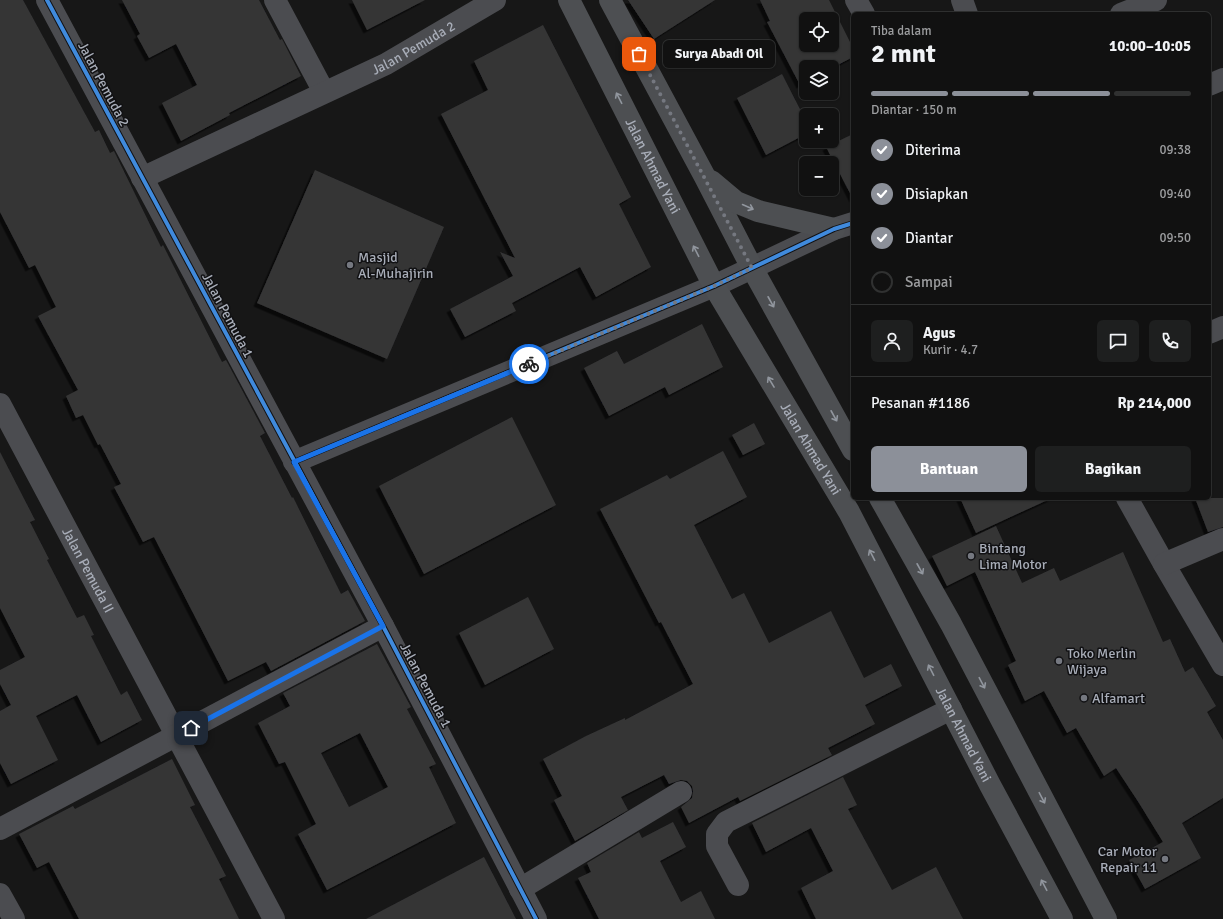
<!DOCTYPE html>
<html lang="id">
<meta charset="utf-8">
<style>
:root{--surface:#111;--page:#1e1f1f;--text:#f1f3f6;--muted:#9c9d9f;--line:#303131;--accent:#8c9099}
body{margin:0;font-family:Signika,sans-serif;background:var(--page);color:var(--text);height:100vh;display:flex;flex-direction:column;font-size:15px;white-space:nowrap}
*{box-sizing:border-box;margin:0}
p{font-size:13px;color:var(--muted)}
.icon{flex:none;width:22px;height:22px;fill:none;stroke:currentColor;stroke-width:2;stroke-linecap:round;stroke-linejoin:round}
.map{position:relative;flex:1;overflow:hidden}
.side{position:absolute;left:851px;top:12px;width:360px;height:488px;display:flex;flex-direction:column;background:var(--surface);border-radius:6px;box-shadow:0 1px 3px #0004,0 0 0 1px var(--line)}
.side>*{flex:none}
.controls{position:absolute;left:799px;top:12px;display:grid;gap:8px}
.controls a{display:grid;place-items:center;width:40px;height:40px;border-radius:6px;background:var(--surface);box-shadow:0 1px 3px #0004,0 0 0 1px var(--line);font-size:20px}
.pin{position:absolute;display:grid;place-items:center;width:34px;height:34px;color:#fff;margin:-17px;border-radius:8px;box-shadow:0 2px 6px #0006}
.courier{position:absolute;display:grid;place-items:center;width:40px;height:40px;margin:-20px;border:3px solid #1a73e8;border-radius:50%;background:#fff;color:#222;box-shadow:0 1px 5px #0007}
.bubble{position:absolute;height:28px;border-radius:6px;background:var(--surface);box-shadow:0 1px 3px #0004,0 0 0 1px var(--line);font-size:13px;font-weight:700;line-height:28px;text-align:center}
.summary em{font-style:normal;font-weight:700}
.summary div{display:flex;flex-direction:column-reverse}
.summary{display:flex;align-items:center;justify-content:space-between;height:68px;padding:0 20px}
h1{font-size:26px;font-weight:700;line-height:30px}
.bar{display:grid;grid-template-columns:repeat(4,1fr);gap:6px 4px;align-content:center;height:48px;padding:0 20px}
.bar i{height:5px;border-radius:3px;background:var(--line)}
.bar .on{background:var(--accent)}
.bar p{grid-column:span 4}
.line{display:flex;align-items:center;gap:10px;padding:0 20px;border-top:1px solid var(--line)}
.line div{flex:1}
.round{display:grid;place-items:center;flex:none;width:42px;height:42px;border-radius:6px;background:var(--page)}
ol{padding:0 20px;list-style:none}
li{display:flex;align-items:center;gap:12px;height:44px}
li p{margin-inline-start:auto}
li .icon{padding:4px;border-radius:50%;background:var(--accent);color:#fff;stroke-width:4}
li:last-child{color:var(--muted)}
li i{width:22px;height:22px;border:2px solid var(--line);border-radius:50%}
.button{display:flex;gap:8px;margin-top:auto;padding:8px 20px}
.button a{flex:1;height:46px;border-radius:6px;background:var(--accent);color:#fff;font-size:16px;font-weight:700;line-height:46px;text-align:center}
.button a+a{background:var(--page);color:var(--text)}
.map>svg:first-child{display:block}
.building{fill:#353536;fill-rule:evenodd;filter:url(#shadow)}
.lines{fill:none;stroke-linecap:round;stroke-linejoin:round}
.minor{stroke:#4b4c50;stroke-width:22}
.major{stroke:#4d4f52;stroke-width:22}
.cycleway-casing{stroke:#111113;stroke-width:6}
.cycleway{stroke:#408adc;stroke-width:4}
.oneway{stroke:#91969e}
.done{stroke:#757880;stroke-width:4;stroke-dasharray:0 7.2}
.route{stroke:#1a73e8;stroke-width:5}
.poi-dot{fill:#757880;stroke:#111113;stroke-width:1.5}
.labels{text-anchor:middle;stroke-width:3;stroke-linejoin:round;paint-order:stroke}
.street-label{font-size:14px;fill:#a8adb8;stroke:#111113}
.poi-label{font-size:14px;fill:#a8adb8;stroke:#111113;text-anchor:start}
</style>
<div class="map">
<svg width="1223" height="919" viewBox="0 0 1223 919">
<defs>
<filter id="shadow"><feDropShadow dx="-3.5" dy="3.5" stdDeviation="0" flood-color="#0009"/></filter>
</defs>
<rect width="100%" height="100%" fill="#171717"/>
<!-- building -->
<g class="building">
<polygon points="0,0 23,0 95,132 99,130 110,153 114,151 161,247 163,245 222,362 226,360 265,433 260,436 292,498 293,497 341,594 348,590 365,621 271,671 266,662 228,681 154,537 143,542 114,487 121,484 100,444 98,445 83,415 76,418 66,396 78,390 38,316 56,307 35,265 29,268 0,212"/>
<polygon points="122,0 259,0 280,40 282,39 301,76 229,113 230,115 181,141 162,103 197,85 176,44 149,58 137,36 140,34"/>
<polygon points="352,0 425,0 367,30"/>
<polygon points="628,0 715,0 654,39"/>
<path d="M760,0H829L853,48V57L832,68L806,67V82L800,85L767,22L770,21ZM806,19H832V45H806Z"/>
<polygon points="543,25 631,197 619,204 651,267 596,297 580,267 512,303 516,311 465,337 450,309 513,276 500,252 515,258 441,114 488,90 474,61"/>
<polygon points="782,74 806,121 806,134 766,155 737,98"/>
<polygon points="853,134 853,199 826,147"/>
<polygon points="315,170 444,227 387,359 257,303"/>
<polygon points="702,324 723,367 669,395 665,387 609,416 584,368 617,351 624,364"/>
<polygon points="512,417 556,505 424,574 379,486"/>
<polygon points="754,423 765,444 743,455 732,435"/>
<polygon points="723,451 747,497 694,525 732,599 744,593 769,643 831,611 864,678 891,664 902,686 865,705 875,724 828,748 832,755 740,801 738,797 689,823 681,807 692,798 693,791 692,786 687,781 681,780 669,784 664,775 621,797 628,810 575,841 554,800 562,796 543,759 586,736 625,718 625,720 693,684 661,622 659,623 600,509 667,475 670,479"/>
<polygon points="0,452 35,520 30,522 49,559 47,560 77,618 84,615 94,635 91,636 121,695 127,691 142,720 101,742 77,695 36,716 58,760 11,784 0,763 0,711 11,705 0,684 0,670 25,657 0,608"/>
<polygon points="960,498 1052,498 976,533"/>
<polygon points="1195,498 1223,498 1223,527 1208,532"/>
<polygon points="996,526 1022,583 1054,568 1060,581 1123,552 1163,642 1170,639 1185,672 1193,667 1216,706 1207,712 1223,740 1223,798 1182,823 1201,858 1145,889 1129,860 1163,842 1139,803 1116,768 1104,776 1076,728 1067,733 1044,691 1025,701 1008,665 1016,661 975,572 947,586 932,556"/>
<polygon points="528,597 554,649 485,685 459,633"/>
<path d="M377,644L411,707L407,709L436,764L429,767L456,823L327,890L298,834L316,824L285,762L279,764L258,723L290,706L283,693ZM360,733L388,787L349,807L321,753Z"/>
<polygon points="172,759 195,805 190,807 226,876 219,879 239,919 79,919 49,862 37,868 19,834 73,806 75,809"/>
<polygon points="843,777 857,805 848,809 892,890 936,867 963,919 816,919 801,888 833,871 811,828 766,852 752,823"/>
<polygon points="673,822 686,847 660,861 681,902 701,891 715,919 599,919 578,878 591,872 587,863 639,832 642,838"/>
<polygon points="484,857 516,919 366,919"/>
</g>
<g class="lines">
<!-- minor -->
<g class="minor">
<polyline points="47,0 383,626 536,919"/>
<polyline points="275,0 324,92"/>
<polyline points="856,0 864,14"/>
<polyline points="962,0 967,14"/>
<polyline points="1121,14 1156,0"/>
<polyline points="1209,85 1223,79"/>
<path id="s1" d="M142,178L386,64L495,0"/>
<polyline points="1209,333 1223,327"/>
<path id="s2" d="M0,404L274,919"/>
<polyline points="294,462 714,286 834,229 853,223"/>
<polyline points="1127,498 1164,564 1223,665"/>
<polyline points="1164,564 1223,539"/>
<polyline points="0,829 383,626"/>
<polyline points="738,885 717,846 717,834 726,822 951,709"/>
<polyline points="520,889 681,792"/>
<polyline points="0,894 14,919"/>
</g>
<!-- major -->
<g class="major">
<path id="s3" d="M569,0L714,286L849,512L990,785L1062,919"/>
<polyline points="610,0 705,177 752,268 853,450"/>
<polyline points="711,181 736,202 758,211 834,229"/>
<polyline points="880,498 951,624 1106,919"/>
</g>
<defs>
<g id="cycleway">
<polyline points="47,0 383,626 536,919"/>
<polyline points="294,462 714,286 834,229 853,223"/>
</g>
</defs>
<!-- cycleway casing -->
<use href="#cycleway" class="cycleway-casing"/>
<!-- cycleway -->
<use href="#cycleway" class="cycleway"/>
</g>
<!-- one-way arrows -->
<defs><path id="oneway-shaft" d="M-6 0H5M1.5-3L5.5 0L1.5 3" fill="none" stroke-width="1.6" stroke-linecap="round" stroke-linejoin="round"/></defs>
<g class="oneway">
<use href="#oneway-shaft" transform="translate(619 98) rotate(-117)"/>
<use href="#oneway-shaft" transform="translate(748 207) rotate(24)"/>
<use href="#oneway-shaft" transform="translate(696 251) rotate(-117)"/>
<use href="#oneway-shaft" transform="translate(771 302) rotate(61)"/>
<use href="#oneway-shaft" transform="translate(771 382) rotate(-121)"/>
<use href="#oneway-shaft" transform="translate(834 416) rotate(61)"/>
<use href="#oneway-shaft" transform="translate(872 555) rotate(-117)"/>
<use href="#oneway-shaft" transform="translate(920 569) rotate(61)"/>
<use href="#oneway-shaft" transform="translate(931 670) rotate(-117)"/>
<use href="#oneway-shaft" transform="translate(982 683) rotate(62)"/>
<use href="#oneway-shaft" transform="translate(1042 798) rotate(62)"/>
<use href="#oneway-shaft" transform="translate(1044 885) rotate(-118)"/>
</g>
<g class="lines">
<!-- done -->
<polyline class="done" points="529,364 714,286 752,268 639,54"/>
<!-- route -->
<polyline class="route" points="191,728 383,626 294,462 529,364"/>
</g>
<!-- markers -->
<g class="poi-dot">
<circle cx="350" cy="265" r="4"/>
<circle cx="971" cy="556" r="4"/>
<circle cx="1059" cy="661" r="4"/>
<circle cx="1084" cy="698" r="4"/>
<circle cx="1165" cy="859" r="4"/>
</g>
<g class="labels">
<!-- street labels -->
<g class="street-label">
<text dy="5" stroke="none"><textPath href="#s1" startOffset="301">Jalan Pemuda 2</textPath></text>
<text transform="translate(104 84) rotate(62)" y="5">Jalan Pemuda 2</text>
<text dy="5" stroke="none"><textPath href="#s3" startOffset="186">Jalan Ahmad Yani</textPath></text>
<text transform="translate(228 315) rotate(62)" y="5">Jalan Pemuda 1</text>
<text dy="5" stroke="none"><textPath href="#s3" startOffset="510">Jalan Ahmad Yani</textPath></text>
<text dy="5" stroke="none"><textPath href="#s2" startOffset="188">Jalan Pemuda II</textPath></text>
<text transform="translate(426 685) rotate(62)" y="5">Jalan Pemuda 1</text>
<text dy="5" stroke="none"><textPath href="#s3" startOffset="834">Jalan Ahmad Yani</textPath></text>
</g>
<!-- poi labels -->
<g class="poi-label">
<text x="358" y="262">Masjid<tspan x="358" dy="16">Al-Muhajirin</tspan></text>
<text x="979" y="553">Bintang<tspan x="979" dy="16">Lima Motor</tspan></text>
<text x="1067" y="658">Toko Merlin<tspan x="1067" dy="16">Wijaya</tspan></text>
<text x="1092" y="703">Alfamart</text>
<text x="1157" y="856" text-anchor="end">Car Motor<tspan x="1157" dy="16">Repair 11</tspan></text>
</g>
</g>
</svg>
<div class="controls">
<a><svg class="icon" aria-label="locate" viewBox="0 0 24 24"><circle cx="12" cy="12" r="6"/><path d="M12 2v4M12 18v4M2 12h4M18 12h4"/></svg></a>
<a><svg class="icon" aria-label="layers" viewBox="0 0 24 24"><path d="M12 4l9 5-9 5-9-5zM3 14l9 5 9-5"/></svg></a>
<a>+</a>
<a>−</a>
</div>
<div class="pin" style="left:639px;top:54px;background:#ea580c"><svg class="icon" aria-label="bag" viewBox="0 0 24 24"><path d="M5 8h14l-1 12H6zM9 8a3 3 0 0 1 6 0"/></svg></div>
<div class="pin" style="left:191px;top:728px;background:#1f2937"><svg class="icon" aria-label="home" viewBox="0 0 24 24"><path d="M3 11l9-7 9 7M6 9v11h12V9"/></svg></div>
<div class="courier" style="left:529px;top:364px"><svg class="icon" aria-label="bike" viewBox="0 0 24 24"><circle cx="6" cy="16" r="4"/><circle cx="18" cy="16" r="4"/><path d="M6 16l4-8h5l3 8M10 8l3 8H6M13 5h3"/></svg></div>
<div class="bubble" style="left:663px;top:40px;width:112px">Surya Abadi Oil</div>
<section class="side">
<div class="summary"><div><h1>2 mnt</h1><p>Tiba dalam</p></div><em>10:00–10:05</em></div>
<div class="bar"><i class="on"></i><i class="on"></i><i class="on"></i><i></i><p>Diantar · 150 m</p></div>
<ol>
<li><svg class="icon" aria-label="check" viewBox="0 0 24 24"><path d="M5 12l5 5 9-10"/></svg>Diterima<p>09:38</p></li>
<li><svg class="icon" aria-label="check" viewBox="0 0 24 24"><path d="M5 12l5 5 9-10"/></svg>Disiapkan<p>09:40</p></li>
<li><svg class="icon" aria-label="check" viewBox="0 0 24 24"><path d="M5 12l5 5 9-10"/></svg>Diantar<p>09:50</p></li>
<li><i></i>Sampai</li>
</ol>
<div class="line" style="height:72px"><a class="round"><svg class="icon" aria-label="person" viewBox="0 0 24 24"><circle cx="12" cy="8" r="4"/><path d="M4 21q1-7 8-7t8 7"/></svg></a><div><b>Agus</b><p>Kurir · 4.7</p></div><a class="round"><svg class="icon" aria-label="chat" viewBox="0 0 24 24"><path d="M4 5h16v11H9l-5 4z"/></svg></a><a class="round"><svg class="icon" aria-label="phone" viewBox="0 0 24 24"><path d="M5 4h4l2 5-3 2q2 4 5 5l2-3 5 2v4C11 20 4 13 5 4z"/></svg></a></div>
<div class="line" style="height:52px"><div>Pesanan #1186</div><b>Rp 214,000</b></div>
<div class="button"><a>Bantuan</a><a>Bagikan</a></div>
</section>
</div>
